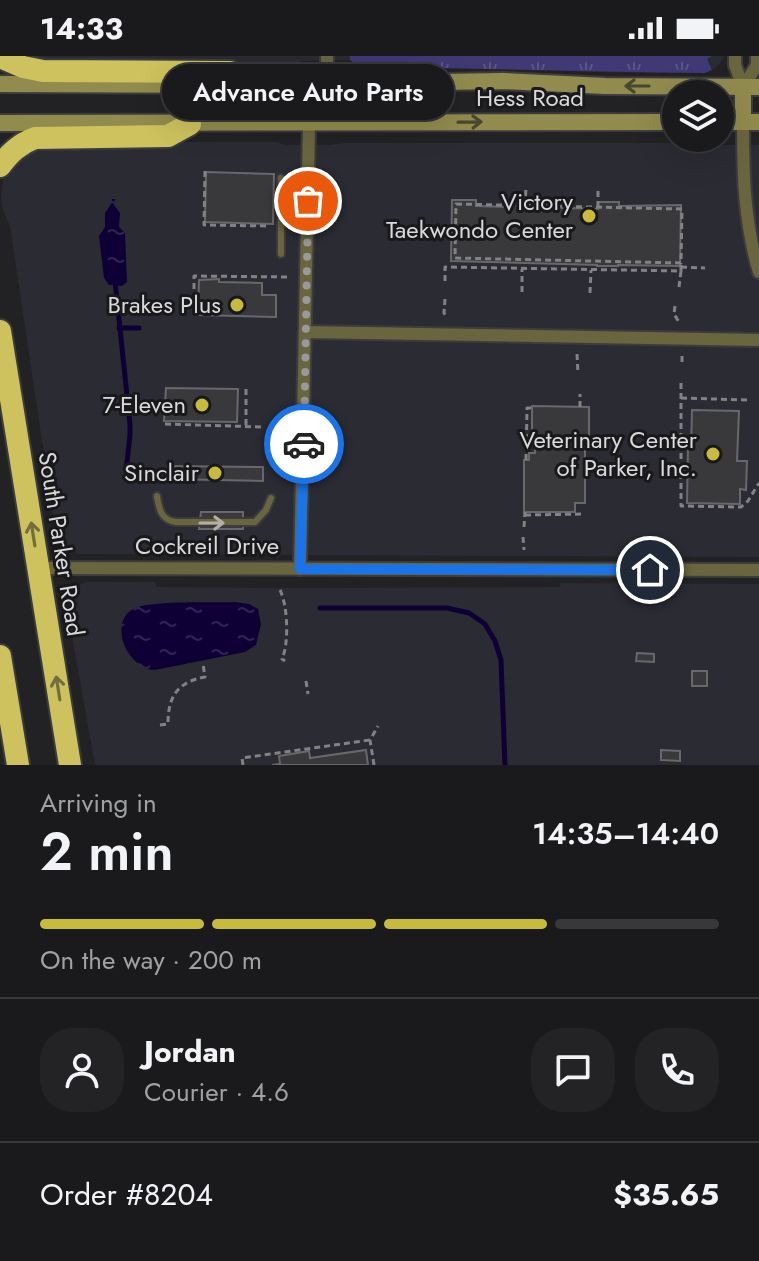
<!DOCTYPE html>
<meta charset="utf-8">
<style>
:root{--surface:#1a1a1c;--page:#232325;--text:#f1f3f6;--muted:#9fa1a3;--line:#38383b;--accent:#c8bb3b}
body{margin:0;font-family:Jost,sans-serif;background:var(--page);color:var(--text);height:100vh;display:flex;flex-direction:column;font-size:30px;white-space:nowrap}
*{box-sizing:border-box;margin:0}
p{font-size:26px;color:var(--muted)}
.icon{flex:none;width:44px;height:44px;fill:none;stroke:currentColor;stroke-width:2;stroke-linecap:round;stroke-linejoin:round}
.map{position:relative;height:709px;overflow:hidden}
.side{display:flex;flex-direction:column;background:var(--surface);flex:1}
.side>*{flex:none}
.fabs{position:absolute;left:662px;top:24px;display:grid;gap:16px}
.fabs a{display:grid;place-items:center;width:72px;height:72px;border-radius:50%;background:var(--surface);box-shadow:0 8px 32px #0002,0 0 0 2px var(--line);font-size:40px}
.pin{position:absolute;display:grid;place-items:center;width:68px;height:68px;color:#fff;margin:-34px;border:4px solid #fff;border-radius:50%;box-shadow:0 2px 8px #0007}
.courier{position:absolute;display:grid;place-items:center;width:80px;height:80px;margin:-40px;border:6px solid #1a73e8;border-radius:50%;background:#fff;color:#222;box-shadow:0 2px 10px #0007}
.bubble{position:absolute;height:56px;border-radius:28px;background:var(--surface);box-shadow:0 8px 32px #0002,0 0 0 2px var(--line);font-size:26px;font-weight:600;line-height:56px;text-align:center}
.headline em{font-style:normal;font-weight:600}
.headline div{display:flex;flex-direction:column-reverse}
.headline{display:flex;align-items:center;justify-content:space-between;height:136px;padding:0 40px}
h1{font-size:52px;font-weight:600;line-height:60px}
.bar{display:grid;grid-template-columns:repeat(4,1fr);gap:12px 8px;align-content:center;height:96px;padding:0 40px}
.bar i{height:10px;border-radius:6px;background:var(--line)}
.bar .selected{background:var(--accent)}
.bar p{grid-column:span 4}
.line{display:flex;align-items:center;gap:20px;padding:0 40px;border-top:2px solid var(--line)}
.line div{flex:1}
.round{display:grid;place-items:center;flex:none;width:84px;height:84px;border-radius:32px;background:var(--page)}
.status{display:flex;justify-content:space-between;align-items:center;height:56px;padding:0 40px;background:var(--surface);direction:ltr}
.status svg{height:22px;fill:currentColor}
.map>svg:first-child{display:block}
.built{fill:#2b2b33}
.grass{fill:url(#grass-tufts)}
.water{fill:url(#water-ripples)}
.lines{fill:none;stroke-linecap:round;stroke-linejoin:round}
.stream{stroke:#0e0034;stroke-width:5}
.building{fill:#39393c;stroke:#68686c;stroke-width:2}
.lane-casing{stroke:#3c3c3e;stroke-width:10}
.street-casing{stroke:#3c3c3e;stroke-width:16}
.secondary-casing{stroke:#3c3c3e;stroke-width:20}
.highway-casing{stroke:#3c3c3e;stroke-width:26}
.path{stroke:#828285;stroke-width:3;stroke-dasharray:6 4;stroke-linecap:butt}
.lane{stroke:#69653f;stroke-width:6}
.street{stroke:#69653f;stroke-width:12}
.secondary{stroke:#918b4d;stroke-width:16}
.highway{stroke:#cdc25e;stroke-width:22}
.tree{fill:#858693}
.oneway{stroke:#494730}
.oneway2{stroke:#b2b0a4}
.oneway3{stroke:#736e3d}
.done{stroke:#99999b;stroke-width:8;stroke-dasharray:0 14.4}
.route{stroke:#1a73e8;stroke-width:10}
.poi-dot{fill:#c8bb3b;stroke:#19191c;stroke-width:3}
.labels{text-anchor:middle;stroke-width:6;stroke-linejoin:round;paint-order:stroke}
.street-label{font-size:24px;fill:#d9d9db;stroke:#19191c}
.poi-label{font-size:24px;fill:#d9d9db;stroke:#19191c;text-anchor:end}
</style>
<div class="status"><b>14:33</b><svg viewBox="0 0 49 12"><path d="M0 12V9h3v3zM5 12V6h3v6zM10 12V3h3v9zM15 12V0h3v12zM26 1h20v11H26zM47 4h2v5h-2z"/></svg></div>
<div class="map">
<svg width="759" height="709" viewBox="0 0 759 709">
<defs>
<pattern id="grass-tufts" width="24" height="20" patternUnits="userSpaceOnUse" patternTransform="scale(2)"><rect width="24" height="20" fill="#3f3975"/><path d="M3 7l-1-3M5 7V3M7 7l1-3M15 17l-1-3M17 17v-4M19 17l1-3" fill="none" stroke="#5a5588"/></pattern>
<pattern id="water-ripples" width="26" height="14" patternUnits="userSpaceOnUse" patternTransform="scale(2)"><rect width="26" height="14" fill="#0e0034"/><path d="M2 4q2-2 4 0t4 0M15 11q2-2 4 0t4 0" fill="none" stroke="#302551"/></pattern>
</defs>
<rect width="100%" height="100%" fill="#222225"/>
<!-- built -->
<g class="built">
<polygon points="12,0 725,0 716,12 705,17 592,16 512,12 366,11 358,9 350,4 302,5 288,10 54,10"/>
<polygon points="63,86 275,86 286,89 330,89 344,87 703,87 713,89 759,89 759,501 78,498 66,495 57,485 10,170 2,151 1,141 4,119 24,95"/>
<polygon points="88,526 155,526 156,531 275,532 560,531 561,527 759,528 759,709 95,709 67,552 72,536 81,528"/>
</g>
<!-- grass -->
<path class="grass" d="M350,0H712L707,3L712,14L705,17C592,16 479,12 366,11L358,9L350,4Z"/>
<!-- water -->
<g class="water">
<polygon points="112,143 115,143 114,149 120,157 119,171 125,177 127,226 122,230 109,229 104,222 99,180 105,171 105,157 111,148"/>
<path d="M234,546L249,548L258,553L261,568L256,589L245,596L155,614C129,614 107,568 133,553C150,544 212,547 234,546Z"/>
</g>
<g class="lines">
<!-- stream -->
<g class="stream">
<polyline points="115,225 130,368 130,379 126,415"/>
<polyline points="119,272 139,272"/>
<polyline points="320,552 447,552 469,557 485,568 495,585 501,604 505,709"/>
</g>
</g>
<!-- building -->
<g class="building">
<polygon points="206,116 274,118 273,168 205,166"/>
<polygon points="452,144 476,144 476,150 513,151 513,144 536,144 535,151 598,153 598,146 619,146 619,150 681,149 680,210 618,209 618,210 597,210 597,209 451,205"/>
<polygon points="219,223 219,226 262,227 262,239 276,239 276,261 198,259 199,224"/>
<polygon points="166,332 238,333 237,366 164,365"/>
<polygon points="532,350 589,351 589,387 585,387 585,447 575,447 575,456 524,456 524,404 529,404 529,397 535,397 535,374 532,374"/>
<polygon points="692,354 739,355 737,405 747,405 746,434 740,433 740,448 687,447 688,391 691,392"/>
<polygon points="167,410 263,411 263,425 167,423"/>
<polygon points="201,456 243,456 243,473 199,473"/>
<polygon points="637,597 654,598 654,606 636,605"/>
<rect x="692" y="615" width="15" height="15"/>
<polygon points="366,694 368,709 272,709 280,708 279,700 309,695 310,702"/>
<polygon points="661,694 680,695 680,705 661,704"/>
</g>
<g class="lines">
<defs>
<g id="lane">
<polyline points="281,198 281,122"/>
<path d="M157,440C159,453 161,464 176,466H255L266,454L271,442"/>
</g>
<g id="street">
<polyline points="327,0 327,28"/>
<polyline points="735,0 735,9 743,31"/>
<polyline points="743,31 757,9 757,0"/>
<path d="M743,66C743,118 744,166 759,216"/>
<polyline points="305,276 759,284"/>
<polyline points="38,512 759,514"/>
<polyline points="300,513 309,68"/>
</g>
<g id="secondary">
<polyline points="0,28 251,29 503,25 605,30 759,31"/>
<polyline points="720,66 759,66"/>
<polyline points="743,66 743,31"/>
<polyline points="0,67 676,66"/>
</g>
<g id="highway">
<polyline points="0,1 23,11 43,15 230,16 251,29"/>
<path d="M0,110C10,97 19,88 35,82L168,80L190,68"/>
<polyline points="0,275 70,709"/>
<polyline points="0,600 18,709"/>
</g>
</defs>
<!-- lane casing -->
<use href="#lane" class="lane-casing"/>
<!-- street casing -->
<use href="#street" class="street-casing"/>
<!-- secondary casing -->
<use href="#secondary" class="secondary-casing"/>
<!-- highway casing -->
<use href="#highway" class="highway-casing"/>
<!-- path -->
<g class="path">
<polyline points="205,115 204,169 270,170"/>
<polygon points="456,148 682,153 681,207 455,202"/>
<polyline points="525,150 526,131"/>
<polyline points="598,151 598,133"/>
<polyline points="681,211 705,212"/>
<polyline points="445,225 445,211 681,215 681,207"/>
<polyline points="679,231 681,215"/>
<polyline points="194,233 194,220 290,221"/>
<polyline points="522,236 522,213"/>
<polyline points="590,237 591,214"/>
<polyline points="445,243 444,257 446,260"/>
<polyline points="675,250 674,258 679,266"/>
<polyline points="577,298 578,318"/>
<polyline points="682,300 682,308"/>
<polyline points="681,327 681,450 741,451 748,445 759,427"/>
<polyline points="246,333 246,369"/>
<polyline points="681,342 747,344"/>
<polyline points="580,351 580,338"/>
<polyline points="165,368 261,371"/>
<polyline points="279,372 287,372"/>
<polyline points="526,404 527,352 532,352"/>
<polyline points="525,459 584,458"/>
<polyline points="524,471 525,456"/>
<polyline points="523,481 524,494"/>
<path d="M280,534C288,550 289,588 282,603L285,605"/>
<polyline points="306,625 308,638"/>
<path d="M160,669L168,668C168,641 177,626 205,621L203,608"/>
<polyline points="243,709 242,702 370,684"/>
<polyline points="374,709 370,684 378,670"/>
</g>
<!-- lane -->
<use href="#lane" class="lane"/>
<!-- street -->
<use href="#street" class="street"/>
<!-- secondary -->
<use href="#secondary" class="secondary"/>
<!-- highway -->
<use href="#highway" class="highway"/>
</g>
<!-- trees -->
<g class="tree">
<circle cx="365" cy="43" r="6"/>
<circle cx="351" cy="44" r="6"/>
<circle cx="400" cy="45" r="6"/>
<circle cx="291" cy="46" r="6"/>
<circle cx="320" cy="46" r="6"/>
<circle cx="333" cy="47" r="6"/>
<circle cx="379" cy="47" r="6"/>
<circle cx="306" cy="48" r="6"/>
<circle cx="280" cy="51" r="6"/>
</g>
<!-- one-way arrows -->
<defs><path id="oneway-shaft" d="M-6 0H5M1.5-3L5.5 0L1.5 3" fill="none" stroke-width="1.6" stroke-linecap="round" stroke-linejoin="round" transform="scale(2)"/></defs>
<g class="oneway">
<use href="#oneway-shaft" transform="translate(637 30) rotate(-180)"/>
<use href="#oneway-shaft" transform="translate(470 66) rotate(-1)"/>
</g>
<use class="oneway2" href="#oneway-shaft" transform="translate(212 467)"/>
<g class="oneway3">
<use href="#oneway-shaft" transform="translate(33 478) rotate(-99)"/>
<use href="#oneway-shaft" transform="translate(58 632) rotate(-99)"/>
</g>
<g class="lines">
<!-- done -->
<polyline class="done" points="304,388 308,145"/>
<!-- route -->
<polyline class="route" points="304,388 300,513 650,514"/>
</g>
<!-- markers -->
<g class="poi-dot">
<circle cx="589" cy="160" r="8"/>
<circle cx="237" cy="249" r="8"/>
<circle cx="202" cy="349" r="8"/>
<circle cx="713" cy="398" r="8"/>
<circle cx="215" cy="417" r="8"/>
</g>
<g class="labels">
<!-- street labels -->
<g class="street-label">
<text x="530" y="50">Hess Road</text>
<text transform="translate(61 488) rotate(81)" y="8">South Parker Road</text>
<text x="207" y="498">Cockreil Drive</text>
</g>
<!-- poi labels -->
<g class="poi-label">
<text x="573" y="154">Victory<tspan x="573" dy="28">Taekwondo Center</tspan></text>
<text x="221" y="257">Brakes Plus</text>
<text x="186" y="357">7-Eleven</text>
<text x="697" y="392">Veterinary Center<tspan x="697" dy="28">of Parker, Inc.</tspan></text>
<text x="199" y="425">Sinclair</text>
</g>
</g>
</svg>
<div class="fabs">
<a><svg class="icon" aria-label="layers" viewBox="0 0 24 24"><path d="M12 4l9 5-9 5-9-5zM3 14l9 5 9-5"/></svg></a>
</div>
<div class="pin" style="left:308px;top:145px;background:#ea580c"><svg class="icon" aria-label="bag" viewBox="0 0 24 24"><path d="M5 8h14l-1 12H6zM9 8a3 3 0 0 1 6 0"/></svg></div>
<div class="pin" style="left:650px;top:514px;background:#1f2937"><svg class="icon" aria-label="home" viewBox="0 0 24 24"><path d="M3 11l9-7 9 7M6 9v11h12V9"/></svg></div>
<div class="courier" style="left:304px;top:388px"><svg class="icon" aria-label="car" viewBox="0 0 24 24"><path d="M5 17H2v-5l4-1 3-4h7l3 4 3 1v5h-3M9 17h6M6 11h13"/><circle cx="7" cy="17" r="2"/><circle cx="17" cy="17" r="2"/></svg></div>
<div class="bubble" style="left:162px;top:8px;width:292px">Advance Auto Parts</div>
</div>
<section class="side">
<div class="headline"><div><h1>2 min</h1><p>Arriving in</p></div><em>14:35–14:40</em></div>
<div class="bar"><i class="selected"></i><i class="selected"></i><i class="selected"></i><i></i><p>On the way · 200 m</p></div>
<div class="line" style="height:144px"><a class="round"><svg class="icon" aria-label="person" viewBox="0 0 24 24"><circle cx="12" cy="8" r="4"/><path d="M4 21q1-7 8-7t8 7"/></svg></a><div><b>Jordan</b><p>Courier · 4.6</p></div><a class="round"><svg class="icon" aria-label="chat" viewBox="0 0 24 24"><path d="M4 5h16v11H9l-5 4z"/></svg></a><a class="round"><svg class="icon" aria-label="phone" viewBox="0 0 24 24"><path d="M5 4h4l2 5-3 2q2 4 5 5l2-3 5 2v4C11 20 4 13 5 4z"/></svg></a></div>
<div class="line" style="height:104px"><div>Order #8204</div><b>$35.65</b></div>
</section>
